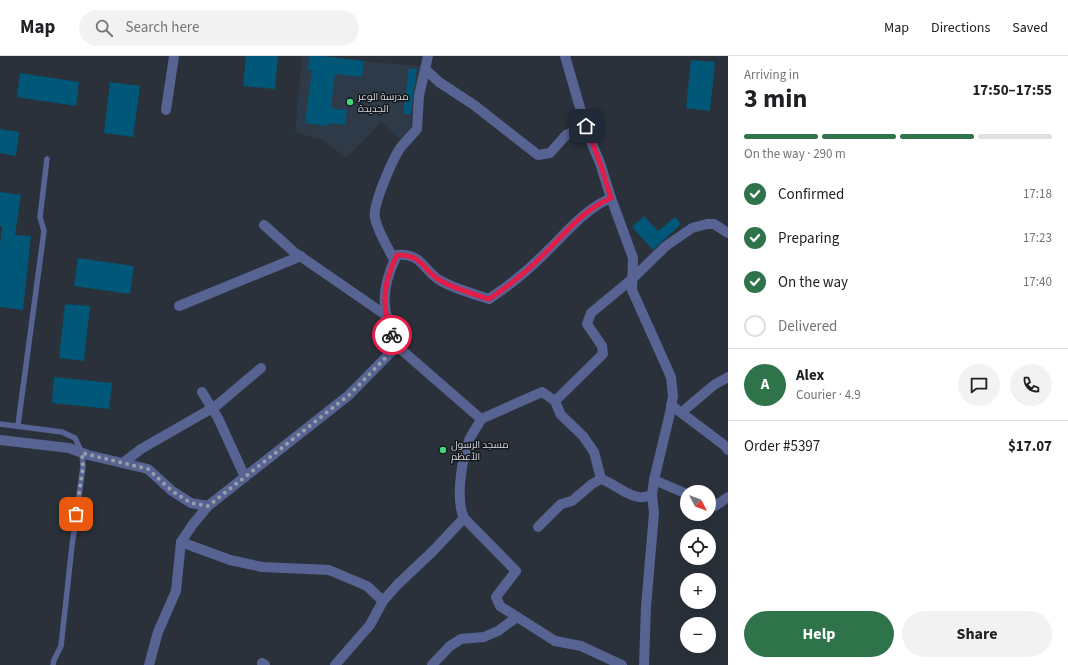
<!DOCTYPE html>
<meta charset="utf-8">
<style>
:root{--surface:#fff;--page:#f2f2f2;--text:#202124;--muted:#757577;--line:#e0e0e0;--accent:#2f734b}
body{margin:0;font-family:"Source Sans 3",Cairo,sans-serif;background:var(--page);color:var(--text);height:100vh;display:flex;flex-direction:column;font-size:15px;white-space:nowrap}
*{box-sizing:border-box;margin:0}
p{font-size:13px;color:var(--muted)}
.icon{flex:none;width:22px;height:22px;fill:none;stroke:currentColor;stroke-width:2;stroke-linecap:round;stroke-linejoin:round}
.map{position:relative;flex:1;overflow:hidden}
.sheet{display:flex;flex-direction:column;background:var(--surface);width:340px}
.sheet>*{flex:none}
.needle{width:26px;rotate:131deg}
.fabs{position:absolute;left:680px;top:429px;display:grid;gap:8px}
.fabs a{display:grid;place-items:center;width:36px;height:36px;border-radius:50%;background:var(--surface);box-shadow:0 4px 16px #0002;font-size:20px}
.pin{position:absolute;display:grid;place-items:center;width:34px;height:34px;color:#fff;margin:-17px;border-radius:8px;box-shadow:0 2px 6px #0006}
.courier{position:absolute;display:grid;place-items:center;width:40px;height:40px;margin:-20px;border:3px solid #e11d48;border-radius:50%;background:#fff;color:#222;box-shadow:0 1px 5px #0007}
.head em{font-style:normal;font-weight:700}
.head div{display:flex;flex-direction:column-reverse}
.head{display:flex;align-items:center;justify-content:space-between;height:68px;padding:0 16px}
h1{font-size:26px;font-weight:700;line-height:30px}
.bar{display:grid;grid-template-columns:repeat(4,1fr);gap:6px 4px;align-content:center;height:48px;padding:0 16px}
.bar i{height:5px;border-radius:3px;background:var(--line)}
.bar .active{background:var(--accent)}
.bar p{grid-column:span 4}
.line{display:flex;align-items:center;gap:10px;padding:0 16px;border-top:1px solid var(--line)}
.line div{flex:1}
.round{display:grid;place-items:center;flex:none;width:42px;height:42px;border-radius:21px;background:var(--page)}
ol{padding:0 16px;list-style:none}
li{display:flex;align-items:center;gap:12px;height:44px}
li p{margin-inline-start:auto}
li .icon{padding:4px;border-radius:50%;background:var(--accent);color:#fff;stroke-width:4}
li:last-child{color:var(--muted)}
li i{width:22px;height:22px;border:2px solid var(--line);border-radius:50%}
.primary-button{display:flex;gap:8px;margin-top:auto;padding:8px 16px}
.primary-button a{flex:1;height:46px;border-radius:24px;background:var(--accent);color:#fff;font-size:16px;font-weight:700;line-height:46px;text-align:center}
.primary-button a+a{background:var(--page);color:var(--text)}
header{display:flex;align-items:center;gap:24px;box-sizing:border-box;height:56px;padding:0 20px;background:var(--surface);border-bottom:1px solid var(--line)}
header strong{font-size:19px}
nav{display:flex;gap:22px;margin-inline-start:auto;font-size:14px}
.search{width:280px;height:36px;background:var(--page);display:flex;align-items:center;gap:10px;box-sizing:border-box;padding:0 14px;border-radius:22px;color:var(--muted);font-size:15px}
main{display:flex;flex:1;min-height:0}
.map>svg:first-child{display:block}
.built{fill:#2e3a48}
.building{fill:#005777}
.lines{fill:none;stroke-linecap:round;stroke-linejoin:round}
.service{stroke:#576392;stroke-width:5.5}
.minor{stroke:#576392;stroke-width:10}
.done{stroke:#999fa6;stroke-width:4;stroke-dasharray:0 7.2}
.route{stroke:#e11d48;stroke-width:5}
.poi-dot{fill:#42d77b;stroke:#15191d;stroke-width:1.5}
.labels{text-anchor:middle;stroke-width:3;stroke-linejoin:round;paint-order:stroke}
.poi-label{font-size:10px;fill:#d5dae0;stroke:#15191d;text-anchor:start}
</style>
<header>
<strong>Map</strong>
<div class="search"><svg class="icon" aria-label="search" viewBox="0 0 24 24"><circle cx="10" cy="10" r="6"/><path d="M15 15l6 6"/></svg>Search here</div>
<nav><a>Map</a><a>Directions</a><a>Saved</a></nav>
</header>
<main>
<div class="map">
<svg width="728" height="609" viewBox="0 0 728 609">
<rect width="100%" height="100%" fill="#2a313a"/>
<!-- built -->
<polygon class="built" points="302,0 420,10 410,76 400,83 381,66 346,102 323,84 295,76"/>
<!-- building -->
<g class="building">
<polygon points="246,0 278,0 275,33 243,30"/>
<polygon points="309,0 322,0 364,5 362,21 335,18 331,52 347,54 345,69 329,67 328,70 305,67 312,15 308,14"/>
<polygon points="691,4 715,6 710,55 686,52"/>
<polygon points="409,12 417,13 413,39 411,58 403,58"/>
<polygon points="20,17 79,26 76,50 17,41"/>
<polygon points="110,26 140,30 133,81 104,77"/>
<polygon points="0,73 19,76 16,100 0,97"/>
<polygon points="0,136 21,139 15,179 31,180 23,254 0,251 0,189 2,170 0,170"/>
<polygon points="644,160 658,175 675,161 681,168 653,194 632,171"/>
<polygon points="78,202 134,210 130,238 74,230"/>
<polygon points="65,248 90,250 84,305 59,302"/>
<polygon points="54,321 112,327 109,353 52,347"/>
</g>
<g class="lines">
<!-- service -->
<g class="service">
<polyline points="0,368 62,376 75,382 82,397 83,411 72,490 61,590 54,604 53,609"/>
<polyline points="18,369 44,175 40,161 47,103"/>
</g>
<!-- minor -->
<g class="minor">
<polyline points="565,0 587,76 600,107 611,142 633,202 632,234 671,321 673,340 670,357 654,424 652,439 654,457 646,551 644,609"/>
<polyline points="425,13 439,26 474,49 538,99 550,97 566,79 586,71"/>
<polyline points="166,54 174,0"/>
<path d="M611,142C582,154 562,182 539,203C524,218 507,231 489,243C473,238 456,233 441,225C423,215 423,197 397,199C380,233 381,256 397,290L481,363L542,336L555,345L603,298L602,290L587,268L591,257L632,223L666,190L692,172L707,168H714L728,177"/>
<polyline points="264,169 294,196 387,260"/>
<path d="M394,204C388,191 378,177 375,162C372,150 393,102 401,91C406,85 412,79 417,73L419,40L428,0"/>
<polyline points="179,250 301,200"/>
<polyline points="202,336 218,362 245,421"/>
<polyline points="555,345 561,359 583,380 594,396 601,423"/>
<polyline points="671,349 724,389 728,394"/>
<polyline points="682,356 714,329 728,321"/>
<path d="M481,363C478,370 473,376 470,382C462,401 455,443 464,462L516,515L496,541L500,550L555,585L581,590L622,609"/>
<polyline points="0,384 69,392 88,399 148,413 172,435 191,447 208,450 349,339 397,290"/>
<polyline points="123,407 141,393 216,350 261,312"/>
<polyline points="654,424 687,438"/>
<polyline points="709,447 715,450 728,441"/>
<path d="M538,471L561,448L572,445L592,428L601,423C614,427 626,440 639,441C643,442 648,440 652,439"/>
<polyline points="181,486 230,504 262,511 329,514 367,530 383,545"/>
<polyline points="262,607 265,609"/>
<polyline points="149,609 158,576 176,535 181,486 193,468 208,450"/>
<polyline points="335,609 370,569 383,545 397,529 432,496 464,462"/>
<polyline points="432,609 450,590 461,583 484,581 498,575 517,561"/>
</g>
</g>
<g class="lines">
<!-- done -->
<polyline class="done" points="76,458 83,411 82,397 148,413 172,435 191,447 208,450 349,339 397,290 392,279"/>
<!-- route -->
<path class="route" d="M392,279C381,249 383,227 397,199C423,198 423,215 441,225C456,233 473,238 489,243C507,231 525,217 540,202C562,181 582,154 611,142L600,107L586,70"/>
</g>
<!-- markers -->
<g class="poi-dot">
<circle cx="350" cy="46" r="4"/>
<circle cx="443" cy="394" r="4"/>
</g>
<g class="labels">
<!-- poi labels -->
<g class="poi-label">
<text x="358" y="44">مدرسة الوعر<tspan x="358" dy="12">الجديدة</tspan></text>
<text x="451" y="392">مسجد الرسول<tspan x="451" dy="12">الأعظم</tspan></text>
</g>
</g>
</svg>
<div class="fabs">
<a><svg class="needle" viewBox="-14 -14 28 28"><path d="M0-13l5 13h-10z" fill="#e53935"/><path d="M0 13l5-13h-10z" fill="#757577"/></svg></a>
<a><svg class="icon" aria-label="locate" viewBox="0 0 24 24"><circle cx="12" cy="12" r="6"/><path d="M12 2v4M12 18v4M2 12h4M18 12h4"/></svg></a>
<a>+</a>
<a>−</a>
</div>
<div class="pin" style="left:76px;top:458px;background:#ea580c"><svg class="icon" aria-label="bag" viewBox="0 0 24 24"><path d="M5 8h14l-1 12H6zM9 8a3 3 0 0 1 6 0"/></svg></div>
<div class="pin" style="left:586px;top:70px;background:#1f2937"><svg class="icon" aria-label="home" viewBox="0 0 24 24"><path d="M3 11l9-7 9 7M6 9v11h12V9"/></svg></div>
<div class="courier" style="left:392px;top:279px"><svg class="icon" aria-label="bike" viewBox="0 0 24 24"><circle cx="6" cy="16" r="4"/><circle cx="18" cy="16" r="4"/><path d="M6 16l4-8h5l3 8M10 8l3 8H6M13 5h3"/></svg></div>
</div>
<section class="sheet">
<div class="head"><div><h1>3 min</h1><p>Arriving in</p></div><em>17:50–17:55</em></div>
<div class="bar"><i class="active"></i><i class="active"></i><i class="active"></i><i></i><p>On the way · 290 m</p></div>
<ol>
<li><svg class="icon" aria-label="check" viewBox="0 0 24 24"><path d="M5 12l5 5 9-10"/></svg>Confirmed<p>17:18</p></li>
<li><svg class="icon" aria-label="check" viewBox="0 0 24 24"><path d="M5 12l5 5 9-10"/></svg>Preparing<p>17:23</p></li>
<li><svg class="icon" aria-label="check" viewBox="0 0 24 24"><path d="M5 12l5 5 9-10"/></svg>On the way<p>17:40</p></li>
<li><i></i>Delivered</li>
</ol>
<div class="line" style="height:72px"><b class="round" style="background:var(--accent);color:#fff">A</b><div><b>Alex</b><p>Courier · 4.9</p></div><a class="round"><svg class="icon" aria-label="chat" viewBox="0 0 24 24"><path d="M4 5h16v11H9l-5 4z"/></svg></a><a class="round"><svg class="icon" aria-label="phone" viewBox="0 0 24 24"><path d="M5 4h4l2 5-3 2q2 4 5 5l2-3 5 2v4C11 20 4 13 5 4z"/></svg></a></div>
<div class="line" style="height:52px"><div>Order #5397</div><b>$17.07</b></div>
<div class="primary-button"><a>Help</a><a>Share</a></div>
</section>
</main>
